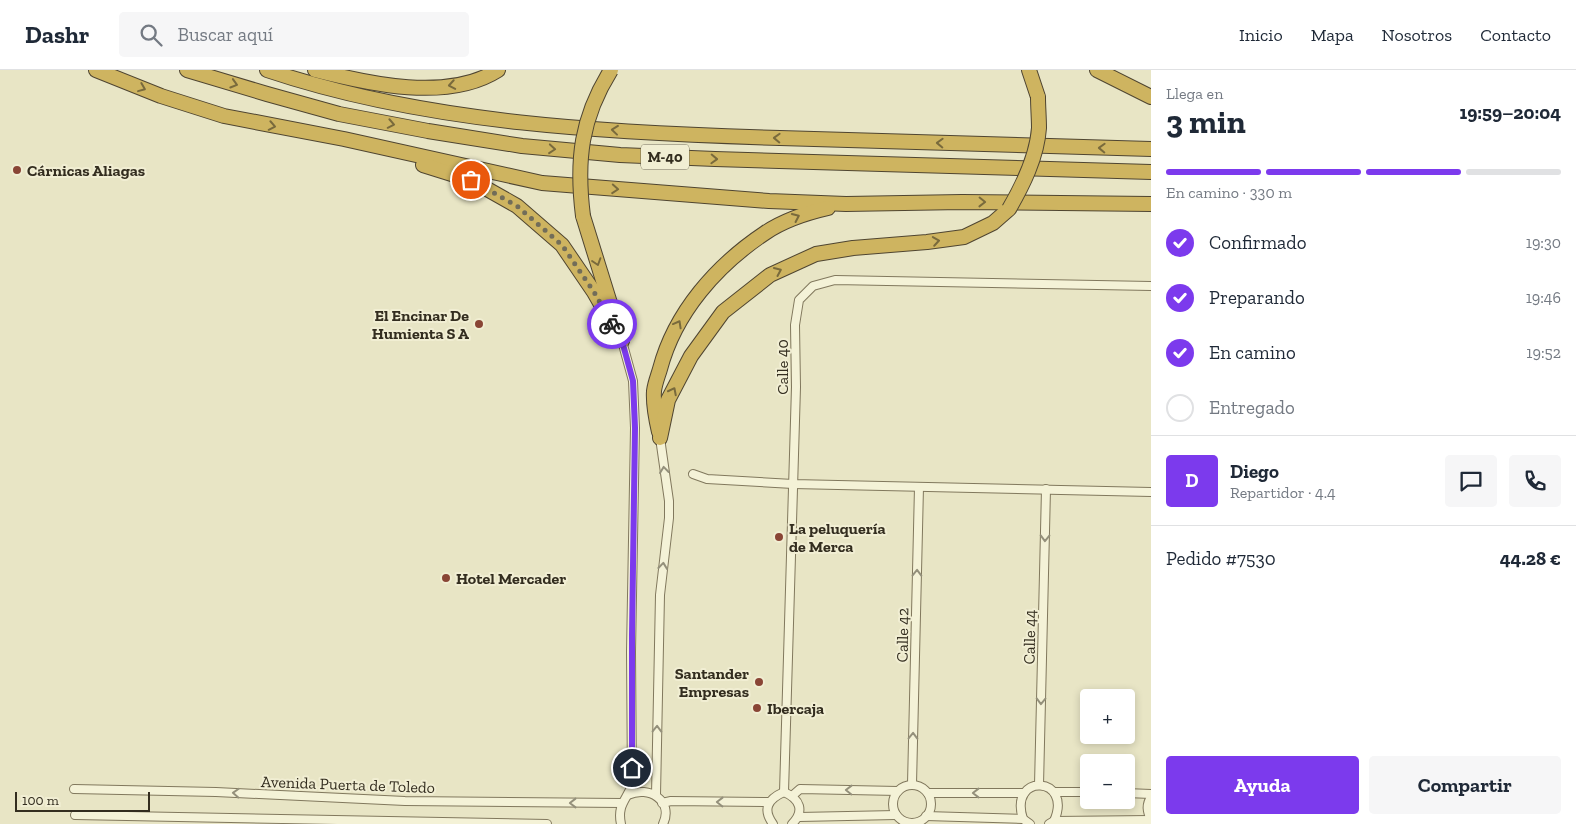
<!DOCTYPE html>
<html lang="es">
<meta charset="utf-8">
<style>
:root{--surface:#fff;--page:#f6f6f7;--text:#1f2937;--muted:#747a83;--line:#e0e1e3;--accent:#7c3aed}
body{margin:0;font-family:"Zilla Slab",serif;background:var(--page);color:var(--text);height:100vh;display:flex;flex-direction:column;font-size:19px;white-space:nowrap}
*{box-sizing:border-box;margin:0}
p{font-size:16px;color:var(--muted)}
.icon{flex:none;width:28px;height:28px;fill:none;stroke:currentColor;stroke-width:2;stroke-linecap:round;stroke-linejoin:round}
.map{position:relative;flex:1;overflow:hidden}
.panel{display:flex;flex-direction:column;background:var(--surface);width:425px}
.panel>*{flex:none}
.fabs{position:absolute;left:1080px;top:619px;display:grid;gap:10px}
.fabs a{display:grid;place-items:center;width:55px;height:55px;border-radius:5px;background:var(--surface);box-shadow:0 2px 8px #0003;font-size:25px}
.scale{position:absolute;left:15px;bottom:12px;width:135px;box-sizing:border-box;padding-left:5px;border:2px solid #332d1f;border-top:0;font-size:14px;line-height:18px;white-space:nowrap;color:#332d1f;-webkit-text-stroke:4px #f1eed3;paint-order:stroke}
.pin{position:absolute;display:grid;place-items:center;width:42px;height:42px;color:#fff;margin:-21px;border:2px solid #fff;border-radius:50%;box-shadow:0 1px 5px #0007}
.courier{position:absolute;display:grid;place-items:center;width:50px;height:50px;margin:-25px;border:4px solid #7c3aed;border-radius:50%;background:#fff;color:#222;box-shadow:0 1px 6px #0007}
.overview em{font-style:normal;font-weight:700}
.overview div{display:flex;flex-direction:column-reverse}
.overview{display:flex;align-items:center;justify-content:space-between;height:85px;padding:0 15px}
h1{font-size:32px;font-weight:700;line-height:38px}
.bar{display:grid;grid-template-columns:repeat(4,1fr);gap:8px 5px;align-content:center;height:60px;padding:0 15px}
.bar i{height:6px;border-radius:4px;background:var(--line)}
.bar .active{background:var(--accent)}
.bar p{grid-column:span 4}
.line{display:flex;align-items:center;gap:12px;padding:0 15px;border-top:1px solid var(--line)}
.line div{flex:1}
.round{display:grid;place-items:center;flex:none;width:52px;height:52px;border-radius:5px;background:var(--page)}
ol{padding:0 15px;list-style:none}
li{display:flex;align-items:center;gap:15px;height:55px}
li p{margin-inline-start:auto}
li .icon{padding:5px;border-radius:50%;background:var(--accent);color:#fff;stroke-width:4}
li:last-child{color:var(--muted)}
li i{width:28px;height:28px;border:2px solid var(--line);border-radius:50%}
.primary-button{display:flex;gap:10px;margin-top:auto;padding:10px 15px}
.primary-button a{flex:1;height:58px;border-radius:5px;background:var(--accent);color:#fff;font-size:20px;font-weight:700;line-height:58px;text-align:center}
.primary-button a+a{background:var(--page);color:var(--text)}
header{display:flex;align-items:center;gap:30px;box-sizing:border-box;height:70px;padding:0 25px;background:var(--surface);border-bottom:1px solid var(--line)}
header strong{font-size:24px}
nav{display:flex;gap:28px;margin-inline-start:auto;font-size:18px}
.search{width:350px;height:45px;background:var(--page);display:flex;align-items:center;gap:12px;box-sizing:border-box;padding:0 18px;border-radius:5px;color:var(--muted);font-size:19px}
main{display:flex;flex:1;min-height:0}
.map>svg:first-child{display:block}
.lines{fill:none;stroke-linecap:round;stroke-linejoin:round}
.minor-casing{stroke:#81785d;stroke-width:10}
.motorway-casing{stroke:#4f4531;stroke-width:16}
.minor{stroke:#f4f2d7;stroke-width:8}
.motorway{stroke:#ceb460;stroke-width:14}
.motorway-bridge-casing{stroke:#4f4531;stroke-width:16;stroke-linecap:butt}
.motorway-bridge{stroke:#ceb460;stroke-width:14}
.oneway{stroke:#796a3c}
.oneway2{stroke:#94907b}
.done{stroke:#726d59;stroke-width:5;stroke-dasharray:0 9}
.route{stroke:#7c3aed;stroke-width:6}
.poi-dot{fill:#894535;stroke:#f1eed3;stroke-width:2}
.labels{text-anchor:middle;stroke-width:4;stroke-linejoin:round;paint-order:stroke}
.shield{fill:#f1eed3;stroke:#6c6755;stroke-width:1}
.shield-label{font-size:15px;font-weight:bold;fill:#332d1f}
.poi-label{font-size:16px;font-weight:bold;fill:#332d1f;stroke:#f1eed3;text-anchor:start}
.street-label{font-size:16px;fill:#332d1f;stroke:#f1eed3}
</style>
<header>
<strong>Dashr</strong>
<div class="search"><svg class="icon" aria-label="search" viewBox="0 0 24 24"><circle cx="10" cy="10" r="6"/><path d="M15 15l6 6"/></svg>Buscar aquí</div>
<nav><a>Inicio</a><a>Mapa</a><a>Nosotros</a><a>Contacto</a></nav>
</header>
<main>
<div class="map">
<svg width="1151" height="754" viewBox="0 0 1151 754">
<rect width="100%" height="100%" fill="#e8e5c5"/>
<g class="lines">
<defs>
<g id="minor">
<polyline points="693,404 707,409 793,414 1151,422"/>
<polyline points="912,714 919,417"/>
<polyline points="1039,715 1046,419"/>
<circle cx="912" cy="734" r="19"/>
<polyline points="74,719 216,722 405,731 622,733"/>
<polyline points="784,722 796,317 795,255 799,230 813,216 835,210 1151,216"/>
<polyline points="1054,722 1089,722"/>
<polyline points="928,723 1024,723"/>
<polyline points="1126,723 1151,724"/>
<path d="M628,725C649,715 674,731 663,754"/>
<polyline points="656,725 660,525 669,448 669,431 660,368"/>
<polyline points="792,726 800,719 898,721"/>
<path d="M1151,727C1146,735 1147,741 1151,750"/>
<polyline points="662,733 671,731 769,732"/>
<polyline points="75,745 547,754"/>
<polyline points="926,746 1023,749 1030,754"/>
<polyline points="799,747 896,745"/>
<path d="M1023,749C1008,702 1074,706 1054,751"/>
<path d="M621,754C617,735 626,731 632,715L631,582L635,358L633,311L622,271"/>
<path d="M773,754C762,739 768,729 784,722C800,729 805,741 792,754"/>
<polyline points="1049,754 1054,751 1151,750"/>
</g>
<g id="motorway">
<polyline points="96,0 161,26 224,46 344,69 542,113 769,131 846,134 962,132 1151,134"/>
<polyline points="187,0 267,24 339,44 428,61 522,76 620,85 715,89 1151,102"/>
<path d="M267,0C427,54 612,63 780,68C903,72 1027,75 1151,79"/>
<path d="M315,0C369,14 448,32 498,0"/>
<polyline points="1029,0 1038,27"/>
<polyline points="1097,0 1151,27"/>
<polyline points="423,95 471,110 517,136 562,175 594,222 622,271"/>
<polyline points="583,146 614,246"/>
<path d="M659,362C656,349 653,335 654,321C655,313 658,306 660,299C675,242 717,195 765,163C784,150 806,143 828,138"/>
<polyline points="660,368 668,330 691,286 723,242 770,205 816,184 853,178 927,172 964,167 993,153 1009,139"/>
</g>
</defs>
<!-- minor casing -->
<use href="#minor" class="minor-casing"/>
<!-- motorway casing -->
<use href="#motorway" class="motorway-casing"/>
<!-- minor -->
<use href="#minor" class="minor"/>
<!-- motorway -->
<use href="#motorway" class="motorway"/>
<defs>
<g id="motorway-bridge">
<path d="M1009,139C1023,115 1037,87 1039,58C1039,48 1038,37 1038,27"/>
<path d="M583,146C576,90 581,48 611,0"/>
</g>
</defs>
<!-- motorway-bridge casing -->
<use href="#motorway-bridge" class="motorway-bridge-casing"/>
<!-- motorway-bridge -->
<use href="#motorway-bridge" class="motorway-bridge"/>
</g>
<!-- one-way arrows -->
<defs><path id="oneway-chevron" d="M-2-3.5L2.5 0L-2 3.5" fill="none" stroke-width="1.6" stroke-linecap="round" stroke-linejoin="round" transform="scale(1.25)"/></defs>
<g class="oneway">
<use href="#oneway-chevron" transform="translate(234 14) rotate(17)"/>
<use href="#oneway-chevron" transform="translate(452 15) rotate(170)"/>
<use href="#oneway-chevron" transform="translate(142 18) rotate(22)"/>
<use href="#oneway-chevron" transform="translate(391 54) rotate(11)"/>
<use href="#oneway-chevron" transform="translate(272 56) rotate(11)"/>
<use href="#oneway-chevron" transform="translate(615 60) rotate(-174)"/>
<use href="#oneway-chevron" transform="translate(777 68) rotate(-178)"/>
<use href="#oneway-chevron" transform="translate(940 73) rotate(-178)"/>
<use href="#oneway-chevron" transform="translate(1102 78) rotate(-178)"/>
<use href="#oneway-chevron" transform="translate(552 79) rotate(5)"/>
<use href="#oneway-chevron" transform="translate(714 89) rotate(2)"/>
<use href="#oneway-chevron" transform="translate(615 119) rotate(4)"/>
<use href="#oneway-chevron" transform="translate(982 132) rotate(1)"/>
<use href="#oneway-chevron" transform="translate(796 147) rotate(-25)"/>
<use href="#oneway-chevron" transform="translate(936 171) rotate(-9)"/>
<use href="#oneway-chevron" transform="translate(597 192) rotate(72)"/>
<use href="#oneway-chevron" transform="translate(778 201) rotate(-24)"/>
<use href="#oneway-chevron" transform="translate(678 254) rotate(-61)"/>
<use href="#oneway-chevron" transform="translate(673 321) rotate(-63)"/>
</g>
<g class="oneway2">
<use href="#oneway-chevron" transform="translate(664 400) rotate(-97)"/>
<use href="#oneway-chevron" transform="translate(1045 468) rotate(91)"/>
<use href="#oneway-chevron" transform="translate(663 496) rotate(-84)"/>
<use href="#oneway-chevron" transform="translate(917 503) rotate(-89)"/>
<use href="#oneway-chevron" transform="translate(1041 631) rotate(91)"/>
<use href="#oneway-chevron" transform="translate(657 659) rotate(-89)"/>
<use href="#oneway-chevron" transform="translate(913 666) rotate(-89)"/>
<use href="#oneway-chevron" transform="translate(849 720) rotate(-179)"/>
<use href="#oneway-chevron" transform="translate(236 723) rotate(-177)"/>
<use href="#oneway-chevron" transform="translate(976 723) rotate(180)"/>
<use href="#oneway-chevron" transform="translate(720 732) rotate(-179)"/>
<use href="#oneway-chevron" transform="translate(573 733) rotate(-180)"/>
</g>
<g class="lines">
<!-- done -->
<polyline class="done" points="471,110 517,136 562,175 594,222 612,254"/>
<!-- route -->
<polyline class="route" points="612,254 622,271 633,311 635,358 632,565 632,698"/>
</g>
<!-- markers -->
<g class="poi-dot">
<circle cx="17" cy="100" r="5"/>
<circle cx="479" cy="254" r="5"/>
<circle cx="779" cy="467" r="5"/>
<circle cx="446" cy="508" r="5"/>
<circle cx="759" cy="612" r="5"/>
<circle cx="757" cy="638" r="5"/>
</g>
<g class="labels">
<!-- shield labels -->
<rect class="shield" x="641" y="74.5" width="48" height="25" rx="4"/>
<g class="shield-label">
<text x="665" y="92">M-40</text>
</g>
<!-- poi labels -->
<g class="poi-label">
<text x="27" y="106">Cárnicas Aliagas</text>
<text x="469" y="251" text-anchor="end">El Encinar De<tspan x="469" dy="18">Humienta S A</tspan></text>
<text x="789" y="464">La peluquería<tspan x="789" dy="18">de Merca</tspan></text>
<text x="456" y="514">Hotel Mercader</text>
<text x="749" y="609" text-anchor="end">Santander<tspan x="749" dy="18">Empresas</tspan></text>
<text x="767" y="644">Ibercaja</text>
</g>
<!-- street labels -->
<g class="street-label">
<text transform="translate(782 297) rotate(-90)" y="6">Calle 40</text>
<text transform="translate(902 565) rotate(-89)" y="6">Calle 42</text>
<text transform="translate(1029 567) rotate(-89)" y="6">Calle 44</text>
<text transform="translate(348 714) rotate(2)" y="6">Avenida Puerta de Toledo</text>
</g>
</g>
</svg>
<div class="fabs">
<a>+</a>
<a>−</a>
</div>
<div class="scale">100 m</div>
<div class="pin" style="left:471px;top:110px;background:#ea580c"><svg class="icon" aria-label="bag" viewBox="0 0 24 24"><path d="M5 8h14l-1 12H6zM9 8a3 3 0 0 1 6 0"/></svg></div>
<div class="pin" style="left:632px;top:698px;background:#1f2937"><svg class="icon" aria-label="home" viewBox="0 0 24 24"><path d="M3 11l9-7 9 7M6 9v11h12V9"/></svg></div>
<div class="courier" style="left:612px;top:254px"><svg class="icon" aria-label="bike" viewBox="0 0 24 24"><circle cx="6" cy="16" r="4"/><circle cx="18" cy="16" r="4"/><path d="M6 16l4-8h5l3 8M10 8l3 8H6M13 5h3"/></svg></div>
</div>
<section class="panel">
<div class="overview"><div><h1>3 min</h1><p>Llega en</p></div><em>19:59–20:04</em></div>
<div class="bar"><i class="active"></i><i class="active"></i><i class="active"></i><i></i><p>En camino · 330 m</p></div>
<ol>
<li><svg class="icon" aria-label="check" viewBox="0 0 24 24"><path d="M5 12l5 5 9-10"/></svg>Confirmado<p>19:30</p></li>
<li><svg class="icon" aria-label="check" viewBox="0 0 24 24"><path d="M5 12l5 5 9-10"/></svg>Preparando<p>19:46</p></li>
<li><svg class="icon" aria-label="check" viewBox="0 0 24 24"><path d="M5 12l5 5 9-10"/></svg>En camino<p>19:52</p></li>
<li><i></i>Entregado</li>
</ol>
<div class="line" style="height:90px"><b class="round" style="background:var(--accent);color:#fff">D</b><div><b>Diego</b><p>Repartidor · 4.4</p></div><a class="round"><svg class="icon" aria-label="chat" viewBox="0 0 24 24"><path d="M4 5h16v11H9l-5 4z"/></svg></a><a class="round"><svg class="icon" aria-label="phone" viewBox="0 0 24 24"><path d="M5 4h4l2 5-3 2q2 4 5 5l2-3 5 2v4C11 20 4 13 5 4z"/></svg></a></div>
<div class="line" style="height:65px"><div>Pedido #7530</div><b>44.28 €</b></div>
<div class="primary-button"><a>Ayuda</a><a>Compartir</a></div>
</section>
</main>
